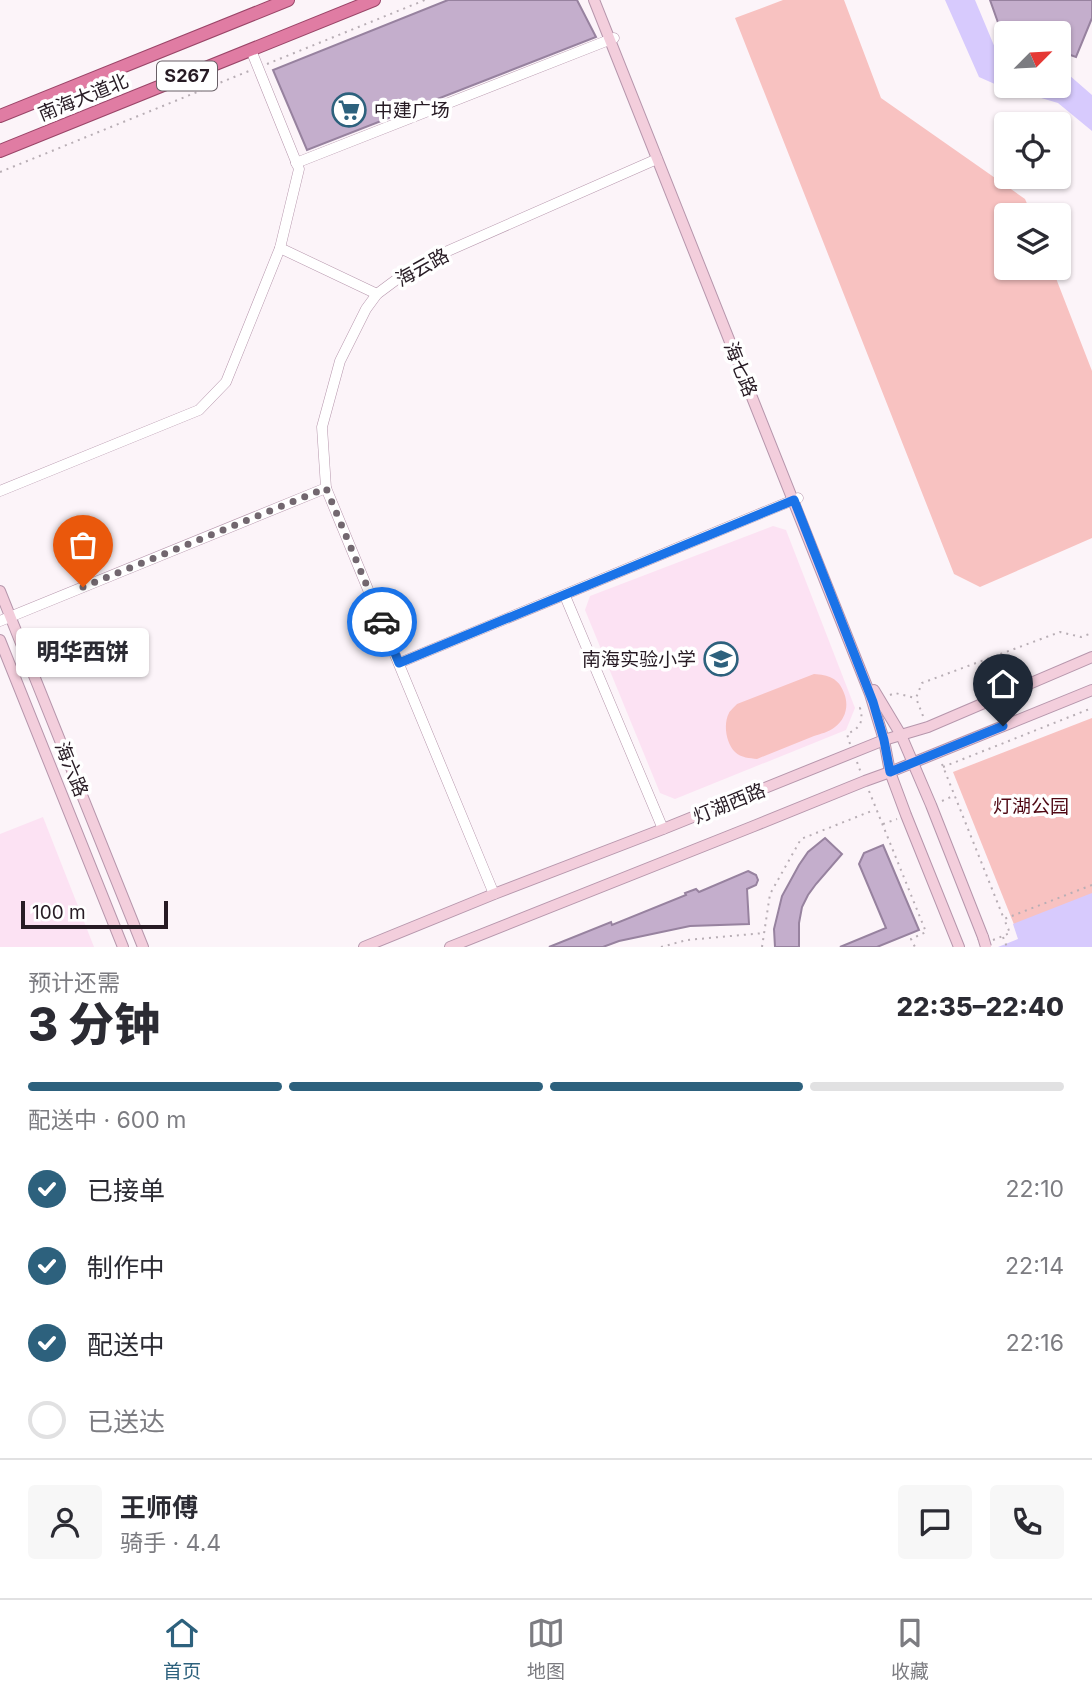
<!DOCTYPE html>
<html lang="zh">
<meta charset="utf-8">
<style>
:root{--surface:#fff;--page:#f7f7f7;--text:#2b2b33;--muted:#7c7c81;--line:#e1e1e2;--accent:#2d617d}
body{margin:0;font-family:Inter,"Noto Sans SC",sans-serif;background:var(--page);color:var(--text);height:100vh;display:flex;flex-direction:column;font-size:26px;white-space:nowrap}
*{box-sizing:border-box;margin:0}
p{font-size:23px;color:var(--muted)}
.icon{flex:none;width:38px;height:38px;fill:none;stroke:currentColor;stroke-width:2;stroke-linecap:round;stroke-linejoin:round}
.map{position:relative;height:947px;overflow:hidden}
.panel{display:flex;flex-direction:column;background:var(--surface);flex:1}
.panel>*{flex:none}
.needle{width:46px;rotate:66deg}
.fabs{position:absolute;left:994px;top:21px;display:grid;gap:14px}
.fabs a{display:grid;place-items:center;width:77px;height:77px;border-radius:7px;background:var(--surface);box-shadow:0 2px 5px #0004;font-size:35px}
.scale{position:absolute;left:21px;bottom:18px;width:147px;box-sizing:border-box;padding-left:7px;border:4px solid #271b24;border-top:0;font-size:19px;line-height:24px;white-space:nowrap;color:#271b24;-webkit-text-stroke:5px #fff;paint-order:stroke}
.pin{position:absolute;display:grid;place-items:center;width:60px;height:60px;color:#fff;margin:-72px -30px;border-radius:50% 50% 50% 0;rotate:-45deg;box-shadow:0 0 7px #0007}
.pin .icon{rotate:45deg}
.courier{position:absolute;display:grid;place-items:center;width:70px;height:70px;margin:-35px;border:5px solid #1a73e8;border-radius:50%;background:#fff;color:#222;box-shadow:0 2px 9px #0007}
.bubble{position:absolute;height:49px;border-radius:7px;background:var(--surface);box-shadow:0 2px 5px #0004;font-size:23px;font-weight:800;line-height:49px;text-align:center}
.summary em{font-style:normal;font-weight:800}
.summary div{display:flex;flex-direction:column-reverse}
.summary{display:flex;align-items:center;justify-content:space-between;height:119px;padding:0 28px}
h1{font-size:46px;font-weight:800;line-height:52px}
.bar{display:grid;grid-template-columns:repeat(4,1fr);gap:10px 7px;align-content:center;height:84px;padding:0 28px}
.bar i{height:9px;border-radius:5px;background:var(--line)}
.bar .active{background:var(--accent)}
.bar p{grid-column:span 4}
.line{display:flex;align-items:center;gap:18px;padding:0 28px;border-top:2px solid var(--line)}
.line div{flex:1}
.round{display:grid;place-items:center;flex:none;width:74px;height:74px;border-radius:7px;background:var(--page)}
ol{padding:0 28px;list-style:none}
li{display:flex;align-items:center;gap:21px;height:77px}
li p{margin-inline-start:auto}
li .icon{padding:7px;border-radius:50%;background:var(--accent);color:#fff;stroke-width:4}
li:last-child{color:var(--muted)}
li i{width:38px;height:38px;border:4px solid var(--line);border-radius:50%}
.tab-bar{display:flex;justify-content:space-around;align-items:center;height:98px;border-top:2px solid var(--line);background:var(--surface);font-size:19px;color:var(--muted)}
.tab-bar a{display:grid;justify-items:center;gap:4px}
.tab-bar .active{color:var(--accent)}
.map>svg:first-child{display:block}
.built{fill:#fce2f3}
.green{fill:#f8c2c1}
.water{fill:#d7cafd}
.building{fill:#c4aecc;stroke:#97829f;stroke-width:2}
.lines{fill:none;stroke-linecap:round;stroke-linejoin:round}
.tertiary-casing{stroke:#b696ac;stroke-width:11}
.secondary-casing{stroke:#b696ac;stroke-width:12}
.trunk-casing{stroke:#9a4568;stroke-width:14}
.path{stroke:#b8aeb5;stroke-width:2;stroke-dasharray:2 5;stroke-linecap:butt}
.tertiary{stroke:#fff;stroke-width:10}
.secondary{stroke:#f3cedc;stroke-width:10}
.trunk{stroke:#e07ca3;stroke-width:12}
.secondary-bridge-casing{stroke:#b696ac;stroke-width:12;stroke-linecap:butt}
.secondary-bridge{stroke:#f3cedc;stroke-width:10}
.done{stroke:#72676f;stroke-width:7;stroke-dasharray:0 12.6}
.route{stroke:#1a73e8;stroke-width:9}
.labels{text-anchor:middle;stroke-width:7;stroke-linejoin:round;paint-order:stroke}
.shield{fill:#fff;stroke:#685f66;stroke-width:2}
.shield-label{font-size:18px;font-weight:bold;fill:#271b24}
.street-label{font-size:19px;fill:#271b24;stroke:#fff}
.poi-label{font-size:19px;fill:#271b24;stroke:#fff;text-anchor:start}
.park-label{font-size:19px;fill:#500914;stroke:#fff}
</style>
<div class="map">
<svg width="1092" height="947" viewBox="0 0 1092 947">
<rect width="100%" height="100%" fill="#fcf4f9"/>
<!-- built -->
<g class="built">
<polygon points="773,526 786,530 855,708 846,730 675,799 660,793 585,610 590,596"/>
<polygon points="43,817 94,947 0,947 0,834"/>
</g>
<!-- green -->
<g class="green">
<polygon points="783,0 844,0 881,98 1025,199 1032,215 1006,215 1006,268 1052,268 1092,371 1092,538 980,587 954,574 735,18"/>
<path d="M814,674C828,675 839,678 844,693C849,705 846,719 835,727C829,732 820,734 814,736C795,744 776,751 757,759C750,758 741,758 735,752C726,743 723,724 729,713C729,712 736,705 737,704Z"/>
<polygon points="1092,718 1092,947 1023,947 953,772"/>
</g>
<!-- water -->
<g class="water">
<polygon points="945,0 975,0 998,55 1006,57 1006,86 1059,86 1059,72 1069,75 1092,95 1092,131 1058,103 997,85 979,77"/>
<polygon points="1092,893 1092,947 998,947 1018,939 1013,924"/>
</g>
<!-- building -->
<g class="building">
<polygon points="448,0 577,0 596,37 307,150 273,70"/>
<polygon points="990,0 1092,0 1092,18 1076,57 1059,51 1059,33 1009,33 1001,31"/>
<polygon points="825,838 842,854 816,884 808,895 802,907 799,923 799,947 775,947 774,929 782,896 799,865 808,852"/>
<polygon points="883,845 919,930 877,947 840,947 886,928 859,864 864,853"/>
<polygon points="748,871 756,875 758,880 756,885 747,889 749,924 690,926 619,941 603,947 549,947 611,922 612,925 686,895 685,893 696,889 699,892"/>
</g>
<g class="lines">
<defs>
<g id="tertiary">
<polyline points="296,163 614,38"/>
<polyline points="280,248 377,294"/>
<polyline points="0,491 199,410 226,382 280,248 299,169 251,50"/>
<polyline points="565,596 663,829"/>
<polyline points="0,621 326,488"/>
<polyline points="399,663 798,498"/>
<polyline points="494,894 326,488 322,427 340,361 366,309 377,294 416,265 657,159"/>
</g>
<g id="secondary">
<polyline points="594,0 870,694 884,740 890,772 906,815 959,947"/>
<polyline points="0,591 143,947"/>
<polyline points="0,640 123,947"/>
<polyline points="874,690 901,735 931,805 983,937"/>
<polyline points="364,947 494,894 663,829 884,740 928,727 1092,657"/>
<polyline points="450,947 754,826 865,781 890,772 1092,690"/>
</g>
<g id="trunk">
<polyline points="0,116 288,0"/>
<polyline points="0,151 374,0"/>
</g>
</defs>
<!-- tertiary casing -->
<use href="#tertiary" class="tertiary-casing"/>
<!-- secondary casing -->
<use href="#secondary" class="secondary-casing"/>
<!-- trunk casing -->
<use href="#trunk" class="trunk-casing"/>
<!-- path -->
<g class="path">
<polyline points="267,64 425,0"/>
<polyline points="0,172 249,71"/>
<polyline points="890,695 895,693 915,698"/>
<polyline points="923,716 916,698 922,683 1060,632 1081,637 1092,633"/>
<path d="M850,744L847,734C860,728 864,722 860,708L862,707"/>
<polyline points="857,762 861,773"/>
<polyline points="942,764 1004,919"/>
<polyline points="943,767 1092,708"/>
<polyline points="869,791 926,932 911,939 915,947"/>
<polyline points="942,801 953,796"/>
<polyline points="883,824 897,819"/>
<polyline points="1003,937 1007,947"/>
<polyline points="993,940 1010,933 1004,919 1092,885"/>
<polyline points="661,947 687,940 764,933"/>
<polyline points="762,947 770,894 801,839 874,810"/>
</g>
<!-- tertiary -->
<use href="#tertiary" class="tertiary"/>
<!-- secondary -->
<use href="#secondary" class="secondary"/>
<!-- trunk -->
<use href="#trunk" class="trunk"/>
<defs>
<polyline id="secondary-bridge" points="983,937 986,947"/>
</defs>
<!-- secondary-bridge casing -->
<use href="#secondary-bridge" class="secondary-bridge-casing"/>
<!-- secondary-bridge -->
<use href="#secondary-bridge" class="secondary-bridge"/>
</g>
<g class="lines">
<!-- done -->
<polyline class="done" points="83,587 326,488 382,622"/>
<!-- route -->
<polyline class="route" points="382,622 399,663 794,500 873,702 884,740 890,772 1003,726"/>
</g>
<!-- icons -->
<defs>
<symbol id="supermarket-ring" viewBox="-11 -11 22 22"><circle r="9.5" fill="#fff" stroke="#2d617d" stroke-width="1.5"/><path d="M-6-5.5h2.5l.6 2H6L4.5 2H-2.5L-4.4-4H-6ZM-1.5 3.2a1.3 1.3 0 1 0 .1 0ZM3 3.2a1.3 1.3 0 1 0 .1 0Z" fill="#2d617d"/></symbol>
<symbol id="school-ring" viewBox="-11 -11 22 22"><circle r="9.5" fill="#fff" stroke="#2d617d" stroke-width="1.5"/><path d="M0-5L7-2L0 1L-7-2ZM-4 1L0 2.5L4 1V4Q0 6-4 4Z" fill="#2d617d"/></symbol>
</defs>
<g fill-rule="evenodd">
<use href="#supermarket-ring" x="330" y="91" width="38" height="38"/>
<use href="#school-ring" x="702" y="640" width="38" height="38"/>
</g>
<g class="labels">
<!-- shield labels -->
<rect class="shield" x="157" y="61.5" width="60" height="29" rx="5"/>
<g class="shield-label">
<text x="187" y="82">S267</text>
</g>
<!-- street labels -->
<g class="street-label">
<text transform="translate(83 97) rotate(-22)" y="7">南海大道北</text>
<text transform="translate(422 267) rotate(-29)" y="7">海云路</text>
<text transform="translate(741 369) rotate(68)" y="7">海七路</text>
<text transform="translate(72 769) rotate(68)" y="7">海六路</text>
<text transform="translate(729 803) rotate(-22)" y="7">灯湖西路</text>
</g>
<!-- poi labels -->
<g class="poi-label">
<text x="374" y="117">中建广场</text>
<text x="696" y="666" text-anchor="end">南海实验小学</text>
</g>
<!-- park labels -->
<g class="park-label">
<text x="1031" y="813">灯湖公园</text>
</g>
</g>
</svg>
<div class="fabs">
<a><svg class="needle" viewBox="-14 -14 28 28"><path d="M0-13l5 13h-10z" fill="#e53935"/><path d="M0 13l5-13h-10z" fill="#7c7c81"/></svg></a>
<a><svg class="icon" aria-label="locate" viewBox="0 0 24 24"><circle cx="12" cy="12" r="6"/><path d="M12 2v4M12 18v4M2 12h4M18 12h4"/></svg></a>
<a><svg class="icon" aria-label="layers" viewBox="0 0 24 24"><path d="M12 4l9 5-9 5-9-5zM3 14l9 5 9-5"/></svg></a>
</div>
<div class="scale">100 m</div>
<div class="pin" style="left:83px;top:587px;background:#ea580c"><svg class="icon" aria-label="bag" viewBox="0 0 24 24"><path d="M5 8h14l-1 12H6zM9 8a3 3 0 0 1 6 0"/></svg></div>
<div class="pin" style="left:1003px;top:726px;background:#1f2937"><svg class="icon" aria-label="home" viewBox="0 0 24 24"><path d="M3 11l9-7 9 7M6 9v11h12V9"/></svg></div>
<div class="courier" style="left:382px;top:622px"><svg class="icon" aria-label="car" viewBox="0 0 24 24"><path d="M5 17H2v-5l4-1 3-4h7l3 4 3 1v5h-3M9 17h6M6 11h13"/><circle cx="7" cy="17" r="2"/><circle cx="17" cy="17" r="2"/></svg></div>
<div class="bubble" style="left:16px;top:628px;width:133px">明华西饼</div>
</div>
<section class="panel">
<div class="summary"><div><h1>3 分钟</h1><p>预计还需</p></div><em>22:35–22:40</em></div>
<div class="bar"><i class="active"></i><i class="active"></i><i class="active"></i><i></i><p>配送中 · 600 m</p></div>
<ol>
<li><svg class="icon" aria-label="check" viewBox="0 0 24 24"><path d="M5 12l5 5 9-10"/></svg>已接单<p>22:10</p></li>
<li><svg class="icon" aria-label="check" viewBox="0 0 24 24"><path d="M5 12l5 5 9-10"/></svg>制作中<p>22:14</p></li>
<li><svg class="icon" aria-label="check" viewBox="0 0 24 24"><path d="M5 12l5 5 9-10"/></svg>配送中<p>22:16</p></li>
<li><i></i>已送达</li>
</ol>
<div class="line" style="height:126px"><a class="round"><svg class="icon" aria-label="person" viewBox="0 0 24 24"><circle cx="12" cy="8" r="4"/><path d="M4 21q1-7 8-7t8 7"/></svg></a><div><b>王师傅</b><p>骑手 · 4.4</p></div><a class="round"><svg class="icon" aria-label="chat" viewBox="0 0 24 24"><path d="M4 5h16v11H9l-5 4z"/></svg></a><a class="round"><svg class="icon" aria-label="phone" viewBox="0 0 24 24"><path d="M5 4h4l2 5-3 2q2 4 5 5l2-3 5 2v4C11 20 4 13 5 4z"/></svg></a></div>
</section>
<nav class="tab-bar">
<a class="active"><svg class="icon" aria-label="home" viewBox="0 0 24 24"><path d="M3 11l9-7 9 7M6 9v11h12V9"/></svg>首页</a>
<a><svg class="icon" aria-label="map" viewBox="0 0 24 24"><path d="M3 6l6-2 6 2 6-2v14l-6 2-6-2-6 2zM9 4v14M15 6v14"/></svg>地图</a>
<a><svg class="icon" aria-label="saved" viewBox="0 0 24 24"><path d="M7 4h10v16l-5-4-5 4z"/></svg>收藏</a>
</nav>
